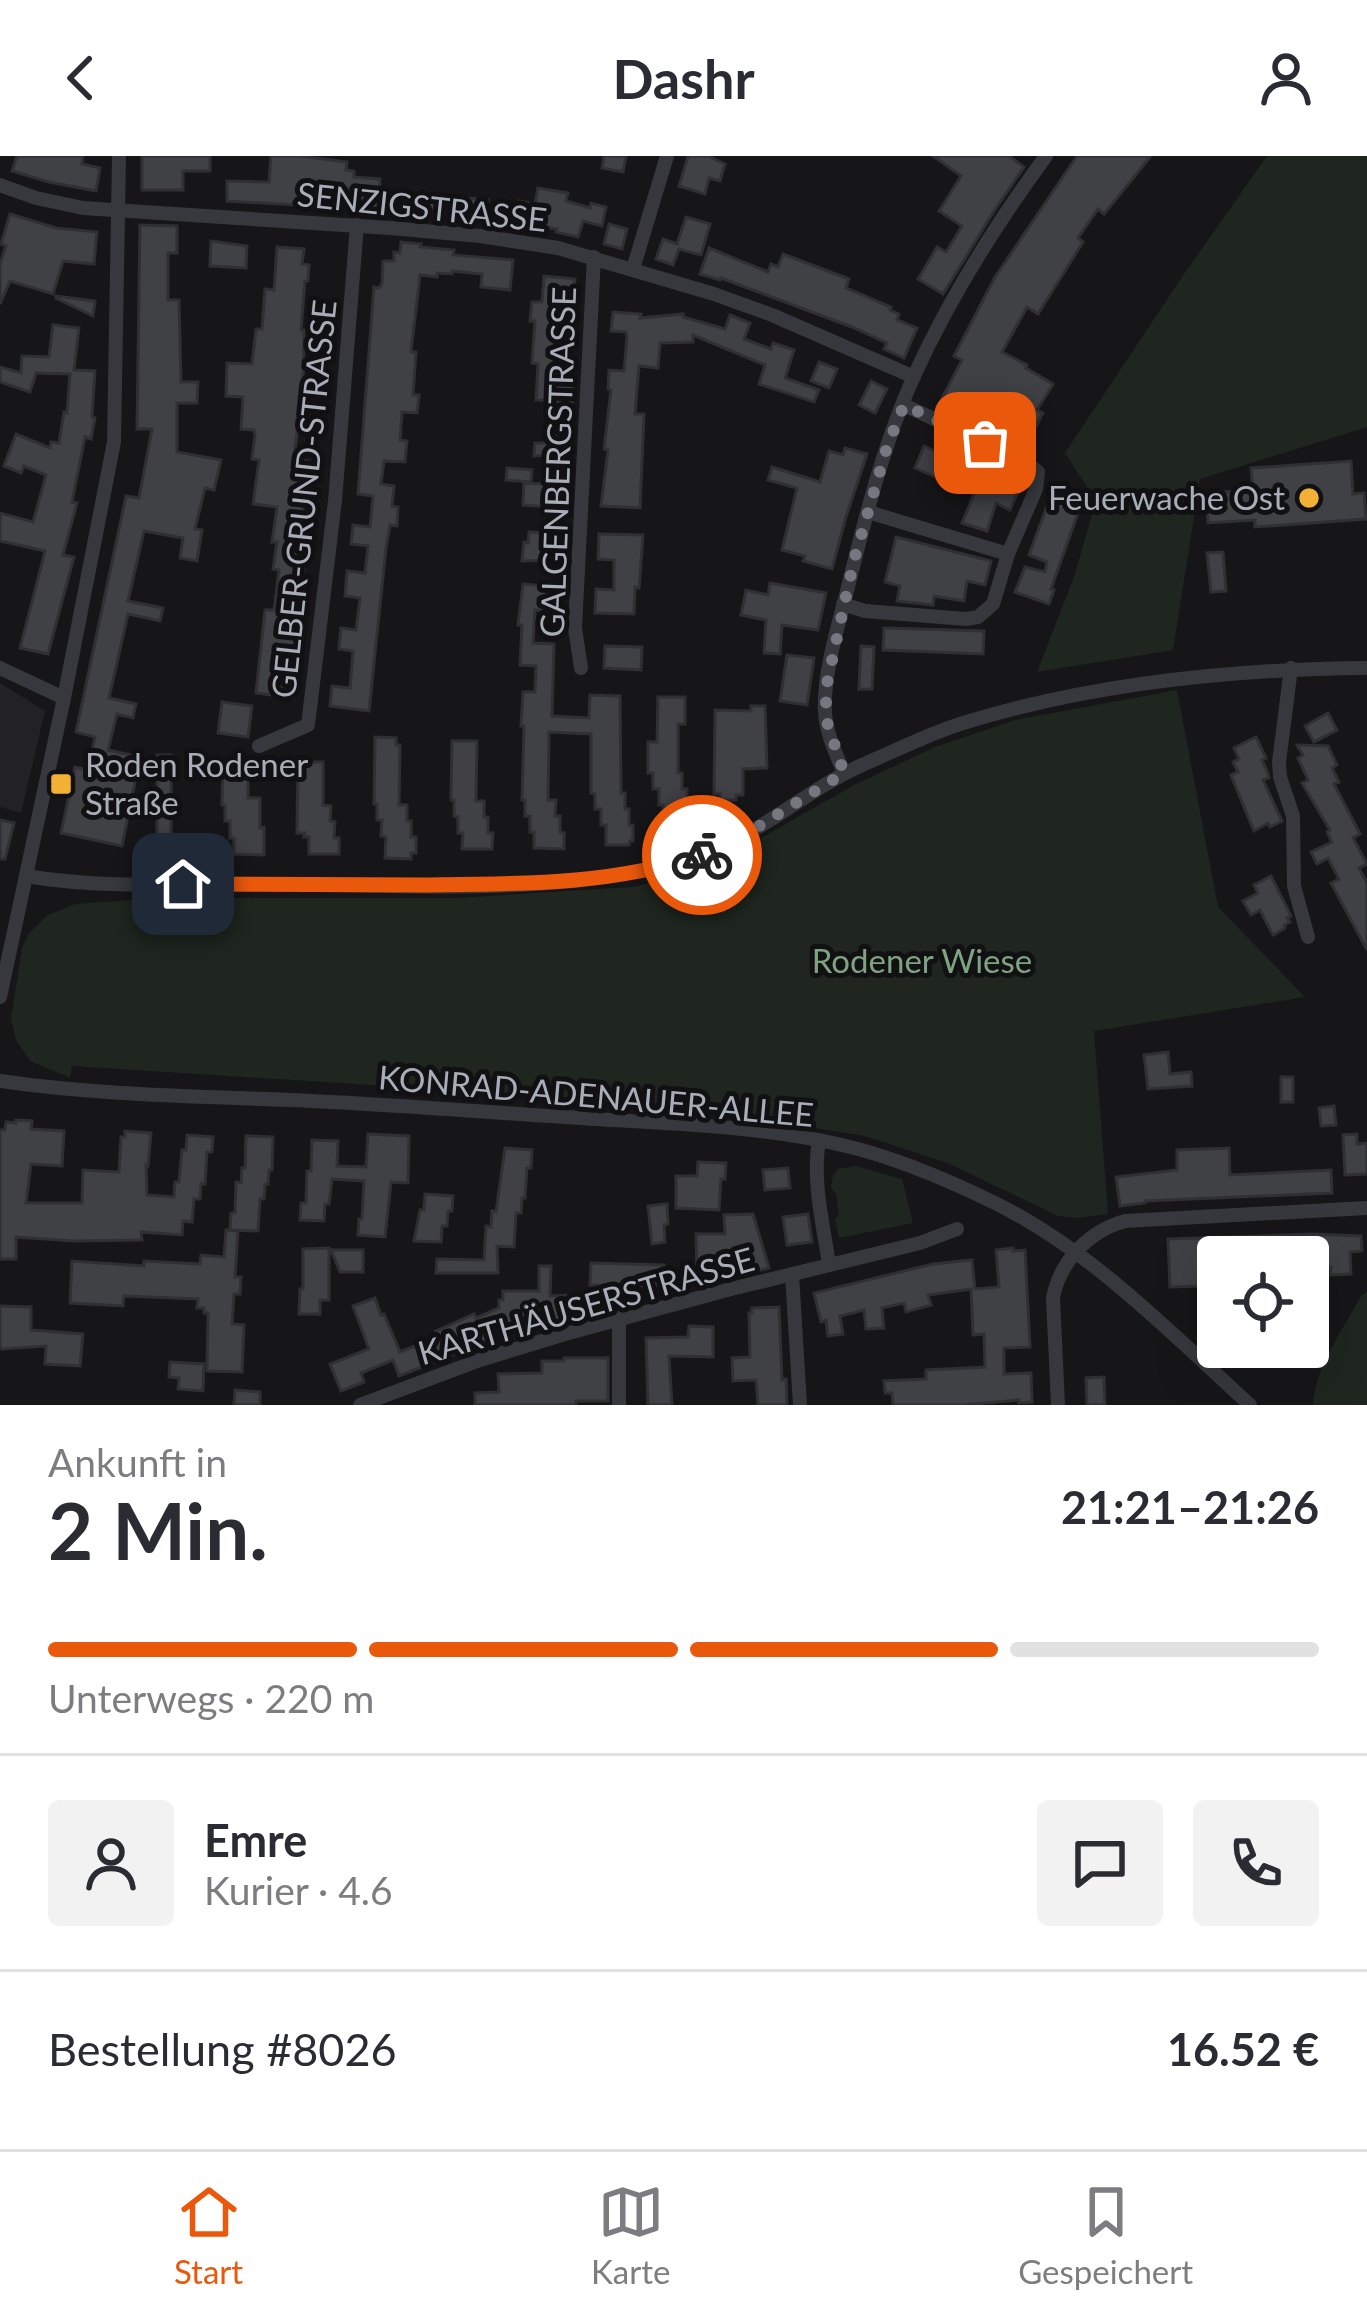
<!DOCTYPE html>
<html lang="de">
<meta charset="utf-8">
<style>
:root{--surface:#fff;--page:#f2f2f3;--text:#2b2b33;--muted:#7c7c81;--line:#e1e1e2;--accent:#ea580c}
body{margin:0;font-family:Lato,sans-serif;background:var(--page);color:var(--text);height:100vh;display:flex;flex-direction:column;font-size:45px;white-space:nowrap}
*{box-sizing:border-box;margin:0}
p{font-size:39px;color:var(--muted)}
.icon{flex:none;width:66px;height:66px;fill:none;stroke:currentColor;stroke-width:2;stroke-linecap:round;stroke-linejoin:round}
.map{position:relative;height:1249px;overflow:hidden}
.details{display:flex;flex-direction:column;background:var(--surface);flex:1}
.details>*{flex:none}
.buttons{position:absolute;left:1197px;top:1080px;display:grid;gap:24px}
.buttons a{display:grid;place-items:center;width:132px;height:132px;border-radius:12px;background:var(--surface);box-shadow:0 12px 48px #0002;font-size:60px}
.pin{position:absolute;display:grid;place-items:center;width:102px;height:102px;color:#fff;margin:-51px;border-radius:24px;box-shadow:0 6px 18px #0006}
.courier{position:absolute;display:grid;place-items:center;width:120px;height:120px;margin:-60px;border:9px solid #ea580c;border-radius:50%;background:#fff;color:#222;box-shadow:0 3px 15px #0007}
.headline em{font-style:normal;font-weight:700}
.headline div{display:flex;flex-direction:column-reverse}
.headline{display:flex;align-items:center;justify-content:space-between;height:204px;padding:0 48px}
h1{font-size:78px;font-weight:700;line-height:90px}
.bar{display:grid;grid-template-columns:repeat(4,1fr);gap:18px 12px;align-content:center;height:144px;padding:0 48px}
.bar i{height:15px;border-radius:9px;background:var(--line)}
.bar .on{background:var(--accent)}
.bar p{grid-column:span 4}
.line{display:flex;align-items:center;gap:30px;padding:0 48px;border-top:3px solid var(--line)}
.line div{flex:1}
.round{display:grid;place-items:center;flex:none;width:126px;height:126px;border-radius:12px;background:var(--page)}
header{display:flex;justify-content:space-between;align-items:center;height:156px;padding:0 48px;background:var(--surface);font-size:54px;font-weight:700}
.dock{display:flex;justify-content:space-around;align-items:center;height:168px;border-top:3px solid var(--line);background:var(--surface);font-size:33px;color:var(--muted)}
.dock a{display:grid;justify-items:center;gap:6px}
.dock .on{color:var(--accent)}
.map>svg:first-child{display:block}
.built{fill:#222225}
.green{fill:#1e261f}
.building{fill:#404145;stroke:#303034;stroke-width:3}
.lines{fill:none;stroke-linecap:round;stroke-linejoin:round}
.minor{stroke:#37383d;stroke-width:14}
.done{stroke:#757880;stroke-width:12;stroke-dasharray:0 21.6}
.route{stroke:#ea580c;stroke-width:15}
.poi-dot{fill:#f2b134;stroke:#111113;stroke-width:4.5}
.labels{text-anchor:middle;stroke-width:10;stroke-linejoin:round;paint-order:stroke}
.street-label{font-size:33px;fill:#a8adb8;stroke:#111113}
.poi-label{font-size:33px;fill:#a8adb8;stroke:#111113;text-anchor:end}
.park-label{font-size:33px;fill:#7fa381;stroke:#111113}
</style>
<header><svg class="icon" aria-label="back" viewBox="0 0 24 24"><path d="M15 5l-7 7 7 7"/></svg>Dashr<svg class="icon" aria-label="person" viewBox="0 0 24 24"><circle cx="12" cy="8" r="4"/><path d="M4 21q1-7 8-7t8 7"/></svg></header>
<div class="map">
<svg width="1367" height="1249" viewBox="0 0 1367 1249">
<rect width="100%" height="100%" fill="#161618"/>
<!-- built -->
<polygon class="built" points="0,527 45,555 21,657 0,651"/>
<!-- green -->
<g class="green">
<polygon points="1267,0 1367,0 1367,271 1200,323 1173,494 1037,516 1074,421 1096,345 1065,297 1182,121"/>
<polygon points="1177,534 1218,751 1305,841 1094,875 1108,1058 1077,1062 1058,1060 950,1008 865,980 752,962 752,953 72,910 70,922 30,905 16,884 11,863 22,792 29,777 48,759 75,748 160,742 457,742 632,731 676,722 717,707 854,629 935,591 1015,564"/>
<polygon points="855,1010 902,1023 913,1067 839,1082 835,1063 839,1059 836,1037 831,1033 833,1019 838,1013"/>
<path d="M1367,1135V1249H1313C1315,1210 1343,1174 1361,1140Z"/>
</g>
<!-- building -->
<g class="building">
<polygon points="17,0 83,0 82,8 100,12 96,35 49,26 12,15"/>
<polygon points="142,0 210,0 210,15 183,15 183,34 142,34"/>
<polygon points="271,0 300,0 347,6 346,14 354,15 354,21 380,23 378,54 357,53 358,34 333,31 332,51 227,45 227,25 269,26"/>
<polygon points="604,0 626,0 623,16 602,12"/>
<polygon points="688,0 708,0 725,8 720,25 709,22 705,38 679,30"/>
<polygon points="933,0 1009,0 1024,11 994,55 943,138 918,123 937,91 946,96 962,70 939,55 961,20"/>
<polygon points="1077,0 1151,0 1104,58 1098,53 1078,82 1083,86 1038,158 1027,151 1002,196 1027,209 1026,212 1053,228 1037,254 1043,257 1031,281 970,250 966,259 940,246 962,204 954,200 995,121"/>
<polygon points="538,32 568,37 566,45 590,52 591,47 606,51 602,70 583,65 578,81 556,76 557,73 515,66 519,45 535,48"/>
<polygon points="417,36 437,38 436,60 416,59"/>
<polygon points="468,42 488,44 485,66 466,64"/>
<polygon points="10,58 56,72 97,76 94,108 63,105 53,138 10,125 0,148 0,108 6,90 1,88"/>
<polygon points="686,61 710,68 701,99 679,93 673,109 656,103 663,83 677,88"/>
<polygon points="609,68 627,73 622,93 604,88"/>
<polygon points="140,69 177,70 177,97 168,97 168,144 179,144 181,226 198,226 197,247 177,247 177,296 221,304 214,334 205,332 195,373 202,374 197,405 180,402 183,382 144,375 128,445 163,452 160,465 128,458 109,542 136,548 133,562 117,558 108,594 140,601 122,690 61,677 75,611 88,614 95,581 76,576 126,340 139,342 152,273 137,273"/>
<polygon points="211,85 247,90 246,112 210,110"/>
<polygon points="401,86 421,88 420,91 454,94 453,99 513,104 510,134 481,131 482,118 452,115 452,118 437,117 437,121 420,119 411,196 416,196 413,239 419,239 417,257 402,256 400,284 407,285 405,306 384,305 381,328 394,330 392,350 398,351 397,370 390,369 386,392 369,555 330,550 332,530 350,532 353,495 339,493 341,472 356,474 360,442 345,440 347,415 365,417 368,390 351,388 353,369 370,371 373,340 358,338 374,131 379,132 382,128 383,105 394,105 394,96 400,97"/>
<polygon points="277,91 304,93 302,108 309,109 308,125 305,125 301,174 304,174 303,228 294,303 309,305 301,368 312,369 303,420 306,421 303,443 292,442 289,472 301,473 300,491 281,489 278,519 297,521 294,542 256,537 265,454 274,454 279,414 273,413 277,386 272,386 277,351 253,348 259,304 252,303 255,279 254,274 241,273 243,241 226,240 227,207 252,208 256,173 262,173 265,133 274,134"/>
<polygon points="709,92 768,116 771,108 778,111 783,98 849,123 846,132 891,151 890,154 899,158 897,164 917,172 904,202 884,193 887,187 852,171 721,122 720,124 700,118"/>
<polygon points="544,120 575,123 573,147 557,145 555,171 573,173 571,193 554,192 552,225 573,226 572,247 536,244 538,208 532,207 535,165 530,165 532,146 542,146"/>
<polygon points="56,140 95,145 93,160 56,142"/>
<polygon points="613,156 641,158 640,162 683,158 683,161 725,173 730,159 750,167 744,183 771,193 773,187 794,194 785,222 819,234 814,246 759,228 765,209 693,179 693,186 660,187 658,212 639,210 635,258 644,258 640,352 601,350 608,294 604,293 611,234 608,233 609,214 624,215 627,181 626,176 611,175"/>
<polygon points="53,169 79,172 74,214 95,215 92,261 95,262 91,283 85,281 72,346 77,347 63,399 74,401 48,498 20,492 45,395 0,385 0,357 33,366 46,319 24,310 21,317 4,310 16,278 50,292 51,286 59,287 64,256 67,257 70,218 36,217 30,236 0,226 0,211 21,217 22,200 49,201"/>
<polygon points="819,206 837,213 829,232 811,225"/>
<polygon points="871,225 887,233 875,257 859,249"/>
<polygon points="549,278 567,279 567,298 534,300 535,287 548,287"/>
<polygon points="924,290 1020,332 1010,354 996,347 987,375 962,367 974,338 915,312"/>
<polygon points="845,292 867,298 845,364 832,413 803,405 805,400 782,394 797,332 768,324 772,311 820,326 829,295 843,299"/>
<polygon points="1351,305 1353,338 1364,337 1366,363 1255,371 1255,364 1208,367 1206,337 1253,334 1251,312"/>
<polygon points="507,312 532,314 531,326 506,324"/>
<polygon points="524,327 564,329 563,352 523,349"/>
<polygon points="1050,342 1079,354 1051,433 1054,434 1049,448 1015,436 1025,411 1045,416 1047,406 1029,399"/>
<polygon points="529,376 561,378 560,404 522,405 524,386 528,387"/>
<polygon points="599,378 643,379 639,432 635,431 634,458 595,457 596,433 614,434 614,404 598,403"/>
<polygon points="896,381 991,405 985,429 967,425 964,445 934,440 933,449 897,445 900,430 885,426"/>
<polygon points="1223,396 1226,435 1211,436 1207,397"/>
<polygon points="770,427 826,437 818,474 782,469 780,498 764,497 766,464 741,459 746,434 768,439"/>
<polygon points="523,428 559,431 557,456 535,454 533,487 554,488 552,560 589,562 590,539 620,540 621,637 625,637 625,653 629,653 629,669 633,669 633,685 630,685 629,689 606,689 606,669 601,669 601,653 595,653 595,638 591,637 591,578 549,576 548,644 556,644 555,660 560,660 560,676 564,677 564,693 534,692 534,676 530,676 530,660 525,660 525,644 522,644 524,570 521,570 523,536 535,536 536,510 520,509 522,469 518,469"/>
<polygon points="884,472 984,475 983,498 883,494"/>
<polygon points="605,490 642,491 641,514 604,512"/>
<polygon points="861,490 874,491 872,533 859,533"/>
<polygon points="787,499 814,502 807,549 780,545"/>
<polygon points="658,541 685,541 685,568 678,568 678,617 682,617 682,633 687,633 687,655 663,655 663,649 659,649 659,633 653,633 653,617 648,617 648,586 657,586"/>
<polygon points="222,546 252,550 248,581 218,577"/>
<polygon points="751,550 765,550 767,612 743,613 743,639 736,639 736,644 720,644 720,638 714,638 715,554 751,555"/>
<polygon points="1328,557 1337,574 1314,586 1305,570"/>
<polygon points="375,581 396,582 396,589 400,589 399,649 407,649 407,665 411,665 411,681 416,681 416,697 411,697 411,703 385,702 386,681 381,680 382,664 377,664 377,648 374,648"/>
<polygon points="1256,581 1266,602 1262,604 1268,617 1269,622 1263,624 1282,665 1270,671 1268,667 1254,675 1231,619 1238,616 1233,606 1239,603 1234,592"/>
<polygon points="452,585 477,585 476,645 484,645 484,661 488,661 488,677 493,677 492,693 462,693 463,677 458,677 458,661 454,660 454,644 451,644"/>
<polygon points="1297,589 1328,590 1337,609 1332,612 1339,626 1334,628 1360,678 1353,682 1367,708 1359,712 1367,727 1367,794 1331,727 1339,723 1328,702 1317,708 1311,696 1332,686 1327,676 1330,674 1302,627 1308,624 1298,602 1303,599"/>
<rect x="157" y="599" width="14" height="93"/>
<polygon points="223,604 248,605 248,642 260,642 260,672 264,671 264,699 234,698 234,682 230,682 230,665 225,665 225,649 222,649"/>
<polygon points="298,606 323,606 323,649 331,650 330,665 335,666 334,682 339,682 339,698 309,698 309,681 304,681 305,677 297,677"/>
<polygon points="0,664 14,667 5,703 0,703"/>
<polygon points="1271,720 1291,760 1287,762 1290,766 1284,769 1285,772 1273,779 1260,754 1251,759 1243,745 1258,737 1254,729"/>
<polygon points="1168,896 1170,918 1191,916 1192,930 1148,933 1144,899"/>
<rect x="1281" y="921" width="12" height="25"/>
<polygon points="1334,950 1336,969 1321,970 1319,952"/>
<polygon points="16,964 32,965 31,973 64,975 62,1010 31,1008 26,1047 82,1047 83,1014 119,1016 121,981 125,981 125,975 151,977 148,1010 146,1009 147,1039 174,1041 175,1026 179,1026 182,994 186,994 187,979 213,981 212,996 207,996 205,1028 201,1028 200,1043 194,1043 192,1066 183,1065 182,1079 141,1076 142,1084 74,1085 16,1081 16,1103 0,1103 0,974 5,974 6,966 16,967"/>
<polygon points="368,978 409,980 408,1027 391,1026 385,1081 358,1079 359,1063 362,1063 364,1025 332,1023 329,1048 325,1048 324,1065 300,1064 301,1047 306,1047 307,1015 311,1015 312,984 338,985 337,1010 366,1011"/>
<polygon points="1357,978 1357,988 1367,987 1367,1018 1345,1019 1343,979"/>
<polygon points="246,980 273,981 272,1014 269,1014 268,1028 265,1028 264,1043 260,1043 258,1075 230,1074 231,1057 235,1057 236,1026 241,1027 242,1012 245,1012"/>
<polygon points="505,992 532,994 531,1012 527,1012 525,1042 522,1042 521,1057 516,1057 514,1091 497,1090 498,1117 436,1117 437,1103 484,1104 486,1070 491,1071 492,1055 496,1056"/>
<polygon points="1229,992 1230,1019 1331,1014 1332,1037 1145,1045 1145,1047 1120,1050 1116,1021 1177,1014 1177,994"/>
<polygon points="698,1006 726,1007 725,1023 721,1023 719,1054 676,1052 676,1020 697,1020"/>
<polygon points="788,1012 790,1032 765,1034 763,1014"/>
<polygon points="425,1038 453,1040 452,1055 448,1055 447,1070 442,1070 441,1086 414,1085 420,1054 424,1054"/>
<polygon points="667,1048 668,1068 664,1069 665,1086 652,1088 648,1050"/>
<polygon points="753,1058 769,1112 732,1121 731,1117 697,1118 696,1078 725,1078 724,1059"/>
<polygon points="808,1058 812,1086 787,1089 783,1061"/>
<polygon points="226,1074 238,1075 235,1121 241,1121 240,1138 234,1138 232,1168 244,1169 242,1216 207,1215 208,1157 204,1157 204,1152 197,1152 198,1143 124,1140 123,1150 70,1147 72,1105 144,1110 144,1105 200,1108 201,1099 224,1101"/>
<polygon points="1312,1078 1361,1080 1362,1095 1350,1096 1351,1118 1331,1119 1331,1111 1308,1111 1308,1101 1218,1101 1218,1106 1200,1107 1201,1130 1170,1131 1168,1083"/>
<polygon points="329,1092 329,1144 320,1144 320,1158 299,1158 300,1133 303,1133 303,1093"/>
<polygon points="1013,1092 1013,1095 1025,1094 1030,1191 1004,1192 1004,1218 1031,1217 1032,1246 1019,1247 1019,1244 964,1249 893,1249 892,1237 885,1237 884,1225 926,1223 926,1214 985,1211 984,1178 973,1179 971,1133 928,1139 931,1149 906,1156 904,1147 882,1152 884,1172 866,1173 864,1154 840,1160 843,1178 828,1180 826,1164 821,1166 814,1137 933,1108 972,1104 975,1133 999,1131 996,1094"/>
<polygon points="331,1094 363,1094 363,1116 340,1116"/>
<polygon points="591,1107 664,1109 664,1130 590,1129"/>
<polygon points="539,1110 551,1110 550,1140 597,1138 598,1157 562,1163 562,1167 553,1170 487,1169 493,1183 399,1220 393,1204 361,1217 364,1226 341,1235 330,1208 369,1193 353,1150 375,1142 381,1159 384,1158 400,1196 438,1181 436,1175 474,1158 476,1162 499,1152 499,1144 503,1144 503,1135 539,1135"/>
<polygon points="0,1150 31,1151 31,1174 83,1178 80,1210 45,1208 46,1190 2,1193 0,1190"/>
<polygon points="779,1151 782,1224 786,1223 787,1249 758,1249 756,1224 733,1225 732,1202 750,1201 749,1157 752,1157 752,1152"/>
<polygon points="689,1170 713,1171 713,1201 669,1200 672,1249 648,1249 646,1182 688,1181"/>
<polygon points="564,1202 608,1202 608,1245 576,1245 576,1249 475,1249 475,1237 499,1236 498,1218 542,1217 542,1205 564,1205"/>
<polygon points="170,1206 204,1208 203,1235 178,1233 179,1222 169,1221"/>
<polygon points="1104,1221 1105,1249 1087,1249 1086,1222"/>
<polygon points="235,1234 260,1236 260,1249 234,1249"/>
</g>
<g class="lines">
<!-- minor -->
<g class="minor">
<polyline points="0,29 36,42 83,52 390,72 480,80 558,92 714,138 772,159 914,221"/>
<polyline points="633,113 667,0"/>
<polyline points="868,356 1008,398"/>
<polyline points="843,448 865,455 966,463 978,461 993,448 1008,398 1036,333 1038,316 1026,306 904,249"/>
<polyline points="0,512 64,542"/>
<polyline points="581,512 575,472 594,101"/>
<polyline points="1291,512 1279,606 1280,621 1293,660 1294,730 1308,781"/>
<polyline points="259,590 308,569 335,345 357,69"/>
<path d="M844,617C836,598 826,577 825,556C823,521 837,473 846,439C864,366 883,289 914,220C949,143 996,68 1046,0"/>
<path d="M26,720C109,734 195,727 280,728C412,729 569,741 696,701C757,682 804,635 862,609C895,595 928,578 963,567C1093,527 1231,513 1367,512"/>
<polyline points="0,841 64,542 114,286 119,0"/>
<path d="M0,925C96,939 193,940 290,944C387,948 483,956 580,962C667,968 756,969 842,989C895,1001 946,1023 995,1047C1092,1095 1171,1177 1250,1249"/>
<path d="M819,984C812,1025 823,1068 829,1108"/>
<polyline points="792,1118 800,1249"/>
<polyline points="619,1162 619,1249"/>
<polyline points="360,1249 480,1204 565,1178 731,1133 920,1087 957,1073"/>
<path d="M1058,1249L1053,1142C1060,1105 1089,1075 1125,1065L1367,1052"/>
</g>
</g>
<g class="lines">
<!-- done -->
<polyline class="done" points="702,699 740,682 844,617 826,563 826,532 854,404 887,291 904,249 985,287"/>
<!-- route -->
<path class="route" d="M183,728C263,728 344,729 425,729C518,728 612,729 702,699"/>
</g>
<!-- markers -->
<g class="poi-dot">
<circle cx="1309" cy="342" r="12"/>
<rect x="49" y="616" width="24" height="24" rx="6"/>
</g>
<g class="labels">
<!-- street labels -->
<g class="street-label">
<text transform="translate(422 51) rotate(6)" y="12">SENZIGSTRASSE</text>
<text transform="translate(558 306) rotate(-88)" y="12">GALGENBERGSTRASSE</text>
<text transform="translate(304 343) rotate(-84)" y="12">GELBER-GRUND-STRASSE</text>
<text transform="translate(596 940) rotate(5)" y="12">KONRAD-ADENAUER-ALLEE</text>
<text transform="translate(586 1150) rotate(-16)" y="12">KARTHÄUSERSTRASSE</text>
</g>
<!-- poi labels -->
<g class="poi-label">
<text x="1285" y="354">Feuerwache Ost</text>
<text x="85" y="621" text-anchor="start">Roden Rodener<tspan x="85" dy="38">Straße</tspan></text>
</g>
<!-- park labels -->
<g class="park-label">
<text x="922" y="817">Rodener Wiese</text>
</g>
</g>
</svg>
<div class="buttons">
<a><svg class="icon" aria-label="locate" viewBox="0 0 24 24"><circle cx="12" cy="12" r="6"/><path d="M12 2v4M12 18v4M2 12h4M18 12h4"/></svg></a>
</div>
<div class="pin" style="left:985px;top:287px;background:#ea580c"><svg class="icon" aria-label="bag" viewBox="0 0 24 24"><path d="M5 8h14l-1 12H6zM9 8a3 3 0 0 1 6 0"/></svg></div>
<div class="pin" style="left:183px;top:728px;background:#1f2937"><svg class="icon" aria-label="home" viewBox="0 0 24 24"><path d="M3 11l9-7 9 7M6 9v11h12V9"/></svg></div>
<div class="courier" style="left:702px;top:699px"><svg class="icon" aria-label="bike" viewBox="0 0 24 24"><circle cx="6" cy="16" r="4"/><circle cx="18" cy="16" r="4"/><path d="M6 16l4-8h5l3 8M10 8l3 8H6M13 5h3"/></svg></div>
</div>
<section class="details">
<div class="headline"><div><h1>2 Min.</h1><p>Ankunft in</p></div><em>21:21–21:26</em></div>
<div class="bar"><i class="on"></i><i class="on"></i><i class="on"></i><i></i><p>Unterwegs · 220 m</p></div>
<div class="line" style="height:216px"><a class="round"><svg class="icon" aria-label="person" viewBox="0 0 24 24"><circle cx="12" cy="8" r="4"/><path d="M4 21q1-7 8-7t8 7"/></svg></a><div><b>Emre</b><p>Kurier · 4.6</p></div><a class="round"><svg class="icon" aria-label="chat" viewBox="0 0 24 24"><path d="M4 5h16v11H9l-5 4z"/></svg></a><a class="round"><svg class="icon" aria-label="phone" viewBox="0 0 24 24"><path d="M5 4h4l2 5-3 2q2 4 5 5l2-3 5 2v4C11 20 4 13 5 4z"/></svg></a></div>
<div class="line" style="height:156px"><div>Bestellung #8026</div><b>16.52 €</b></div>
</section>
<nav class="dock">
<a class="on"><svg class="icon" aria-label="home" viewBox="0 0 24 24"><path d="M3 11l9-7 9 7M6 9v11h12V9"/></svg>Start</a>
<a><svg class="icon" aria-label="map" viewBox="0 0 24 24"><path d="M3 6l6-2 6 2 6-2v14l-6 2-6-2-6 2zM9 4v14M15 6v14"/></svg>Karte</a>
<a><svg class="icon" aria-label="saved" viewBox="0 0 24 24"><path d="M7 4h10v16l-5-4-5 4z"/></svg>Gespeichert</a>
</nav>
